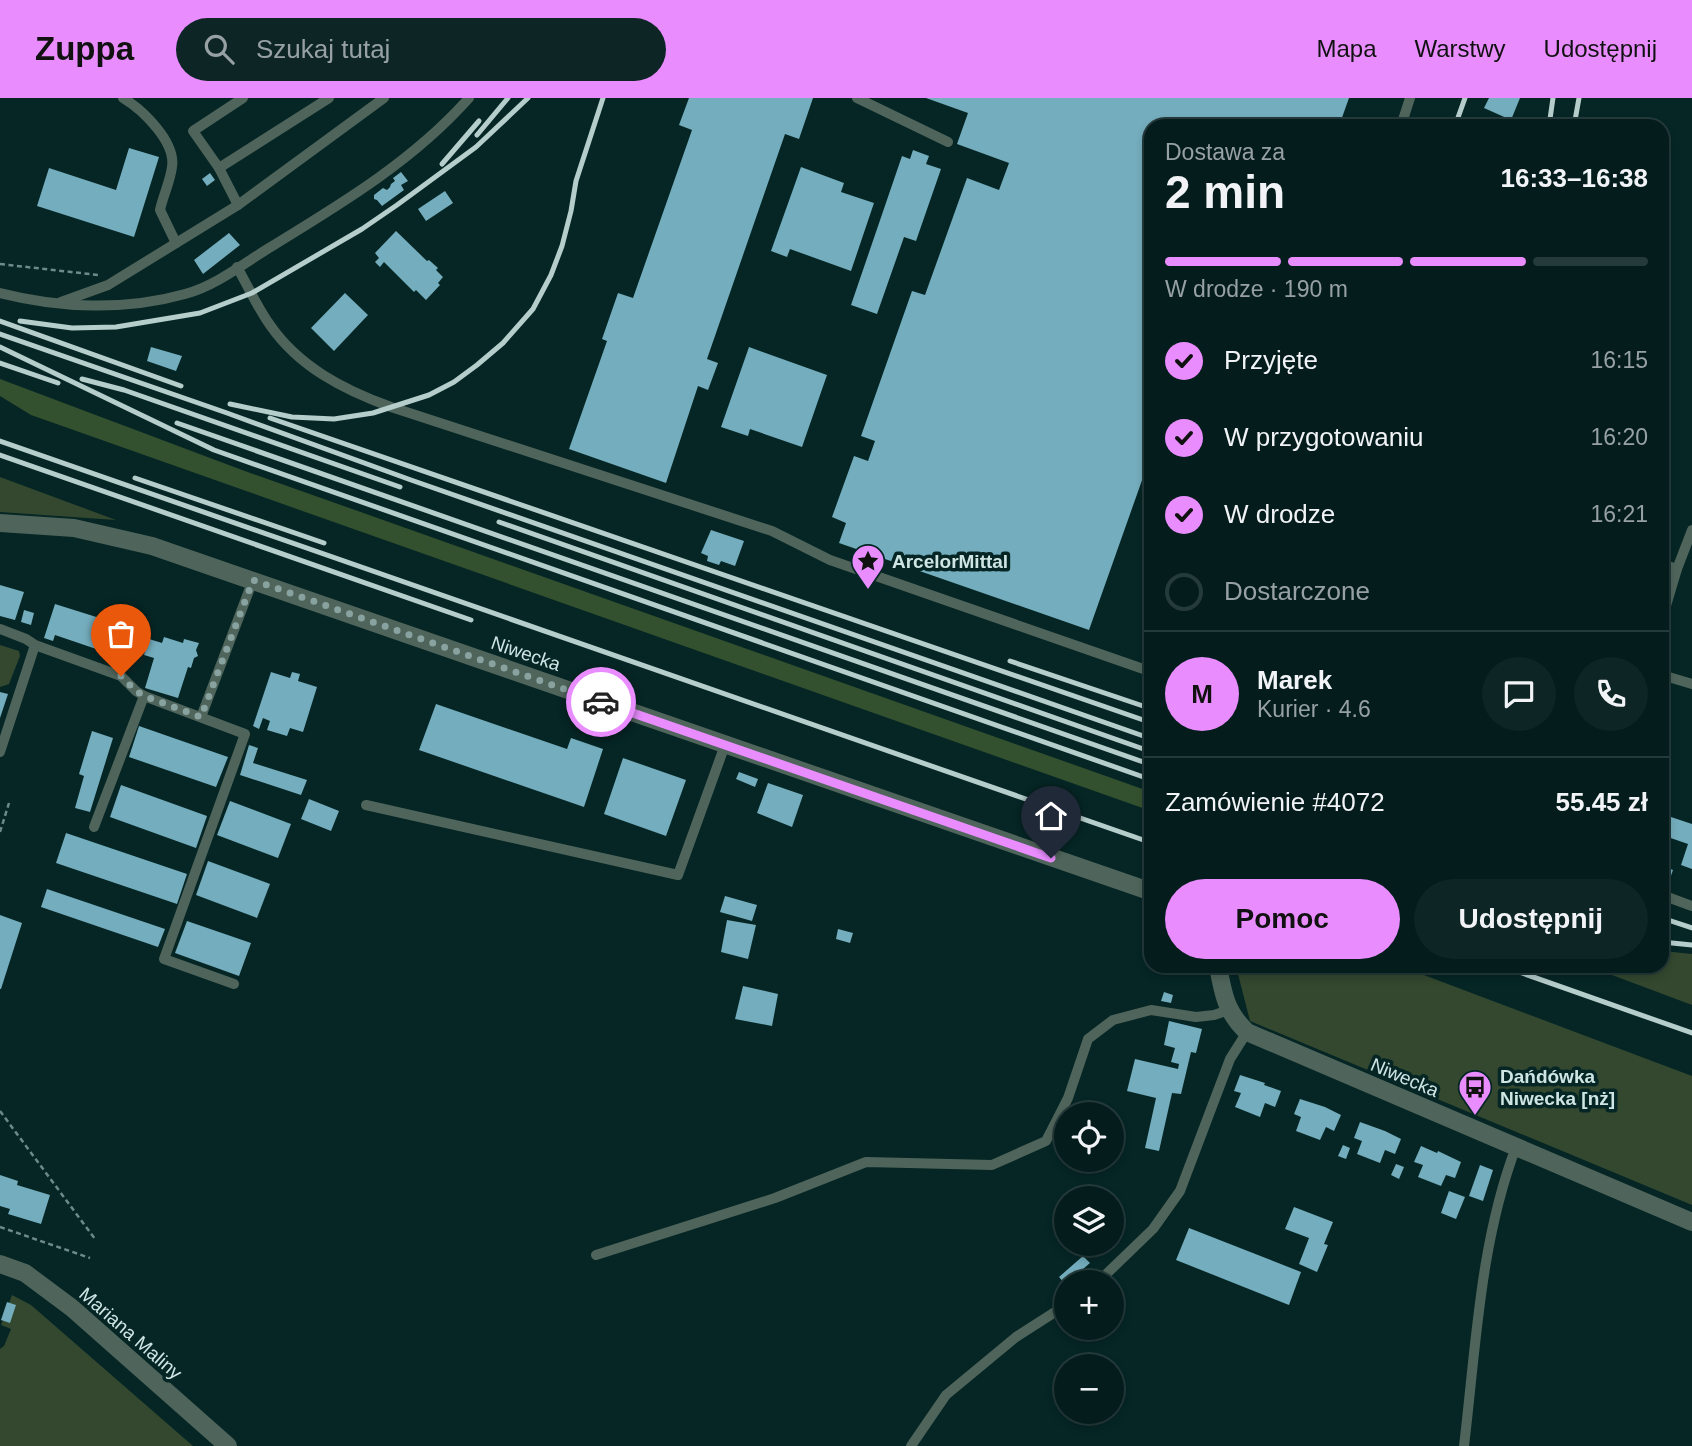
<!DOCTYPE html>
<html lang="pl">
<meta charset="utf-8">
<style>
:root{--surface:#041c1c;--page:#0d2525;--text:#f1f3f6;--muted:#97a1a3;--line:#253a3b;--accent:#e98dfe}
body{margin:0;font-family:Helvetica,sans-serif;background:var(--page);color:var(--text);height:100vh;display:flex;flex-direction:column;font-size:26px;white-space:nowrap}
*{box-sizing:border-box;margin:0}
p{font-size:23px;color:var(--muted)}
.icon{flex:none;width:38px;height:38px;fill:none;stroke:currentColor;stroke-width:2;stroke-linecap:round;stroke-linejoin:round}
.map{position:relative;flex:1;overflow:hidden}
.drawer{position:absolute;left:1144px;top:21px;width:525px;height:854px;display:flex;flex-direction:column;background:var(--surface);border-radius:21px;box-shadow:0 4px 10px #0003,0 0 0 2px var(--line)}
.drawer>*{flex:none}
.fabs{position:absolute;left:1054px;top:1004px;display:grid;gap:14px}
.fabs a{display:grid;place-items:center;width:70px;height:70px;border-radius:50%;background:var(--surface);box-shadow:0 4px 10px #0003,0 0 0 2px var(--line);font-size:35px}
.pin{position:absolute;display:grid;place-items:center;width:60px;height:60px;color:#fff;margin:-72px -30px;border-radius:50% 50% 50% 0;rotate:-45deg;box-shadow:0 0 7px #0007}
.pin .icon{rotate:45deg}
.courier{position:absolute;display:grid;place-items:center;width:70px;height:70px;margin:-35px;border:5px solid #e98dfe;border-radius:50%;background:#fff;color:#222;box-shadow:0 2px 9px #0007}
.headline em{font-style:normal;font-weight:800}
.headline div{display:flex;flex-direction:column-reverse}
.headline{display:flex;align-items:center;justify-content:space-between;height:119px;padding:0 21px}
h1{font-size:46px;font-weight:800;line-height:52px}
.bar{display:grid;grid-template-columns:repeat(4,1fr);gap:10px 7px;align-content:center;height:84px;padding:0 21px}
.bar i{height:9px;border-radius:5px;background:var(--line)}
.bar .active{background:var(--accent)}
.bar p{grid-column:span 4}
.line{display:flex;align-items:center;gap:18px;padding:0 21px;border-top:2px solid var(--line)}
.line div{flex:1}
.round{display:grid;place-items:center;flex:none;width:74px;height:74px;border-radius:37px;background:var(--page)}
ol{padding:0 21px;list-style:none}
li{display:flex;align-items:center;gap:21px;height:77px}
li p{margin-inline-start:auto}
li .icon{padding:7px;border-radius:50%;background:var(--accent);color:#111;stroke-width:4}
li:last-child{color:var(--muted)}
li i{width:38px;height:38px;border:4px solid var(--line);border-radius:50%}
.cta{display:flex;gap:14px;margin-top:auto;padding:14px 21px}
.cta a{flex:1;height:80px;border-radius:42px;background:var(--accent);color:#111;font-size:28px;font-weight:800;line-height:80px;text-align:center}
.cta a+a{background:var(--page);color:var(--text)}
header{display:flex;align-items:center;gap:42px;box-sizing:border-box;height:98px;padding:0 35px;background:var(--accent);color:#111}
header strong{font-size:33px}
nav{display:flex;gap:38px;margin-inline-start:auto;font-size:24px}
.search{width:490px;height:63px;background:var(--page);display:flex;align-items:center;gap:18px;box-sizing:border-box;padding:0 24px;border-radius:38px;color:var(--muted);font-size:26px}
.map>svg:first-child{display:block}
.green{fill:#33482f}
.forest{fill:#34512f}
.building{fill:#74adbd}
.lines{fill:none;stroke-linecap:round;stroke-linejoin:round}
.path{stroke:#6e8a88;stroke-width:2.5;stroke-dasharray:5 3.5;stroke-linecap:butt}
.service{stroke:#4f645a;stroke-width:10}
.minor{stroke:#4f645a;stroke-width:18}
.rail{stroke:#b5cdcb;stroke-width:5}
.done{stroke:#88a2a0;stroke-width:7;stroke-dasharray:0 12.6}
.route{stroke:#e98dfe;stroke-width:9}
.labels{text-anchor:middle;stroke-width:7;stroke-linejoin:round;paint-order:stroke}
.poi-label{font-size:19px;font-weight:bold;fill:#cee5e3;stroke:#052625;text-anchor:start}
.street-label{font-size:19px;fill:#cee5e3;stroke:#052625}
</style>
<header>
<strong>Zuppa</strong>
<div class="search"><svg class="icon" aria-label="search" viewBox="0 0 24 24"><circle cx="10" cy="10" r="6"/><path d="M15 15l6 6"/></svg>Szukaj tutaj</div>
<nav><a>Mapa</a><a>Warstwy</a><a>Udostępnij</a></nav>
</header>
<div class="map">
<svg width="1692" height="1348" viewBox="0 0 1692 1348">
<rect width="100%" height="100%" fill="#052625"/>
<!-- green -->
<g class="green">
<polygon points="0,379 116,422 0,414"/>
<polygon points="0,547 19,553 20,558 9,586 0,589"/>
<polygon points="1663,853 1692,856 1692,907 1588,868 1662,868"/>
<polygon points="1236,868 1400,868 1692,978 1692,1107 1250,923"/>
<polygon points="12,1197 31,1207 193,1348 0,1348 0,1251 4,1248 11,1231 1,1227"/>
</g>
<!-- forest -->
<polygon class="forest" points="0,281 242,372 1151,694 1151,713 31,317 0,298"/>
<!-- building -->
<g class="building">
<polygon points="689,0 813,0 799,41 785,36 707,261 718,265 708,292 698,288 666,385 569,351 607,243 602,241 618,195 633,200 692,32 679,27"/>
<polygon points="926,0 1349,0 1339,28 1276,28 1271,26 1271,28 1152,28 1152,354 1089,532 839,445 846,425 832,419 854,358 868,363 875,343 861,338 912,193 925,197 967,80 999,92 1009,65 957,46 968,15"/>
<polygon points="1489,0 1520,0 1511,22 1484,10"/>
<polygon points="129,50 159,59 134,139 37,108 49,70 116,92"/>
<polygon points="913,52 929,58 926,66 941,71 916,143 904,139 877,216 851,207 902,58 910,61"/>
<polygon points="801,69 844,85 841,94 874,105 851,173 790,151 787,159 771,153"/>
<polygon points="401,74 408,83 401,87 404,92 382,108 377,102 374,101 374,97 383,90 387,92 390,89 391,86 395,83 393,80"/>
<polygon points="210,75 215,82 207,88 202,81"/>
<polygon points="445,93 453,105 426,123 418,111"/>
<polygon points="396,133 427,163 429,162 438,170 436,172 443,179 438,185 440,187 426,202 416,192 414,194 384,164 380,169 375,164 379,160 375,155"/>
<polygon points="229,135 240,147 203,176 194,162"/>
<polygon points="345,195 368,217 334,253 311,230"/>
<polygon points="151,249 182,258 176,273 147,263"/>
<polygon points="749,249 827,277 802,349 750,331 748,338 721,329"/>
<polygon points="711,432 744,443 735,468 721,463 719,467 707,463 708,458 701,455"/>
<polygon points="0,487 24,494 15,522 0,518"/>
<polygon points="55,506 125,528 114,562 104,559 105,554 55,537 53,543 44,540"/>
<polygon points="24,512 34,515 31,527 21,524"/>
<polygon points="164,539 183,545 184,541 199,545 196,552 198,558 194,560 191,570 188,569 178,600 145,590 154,560 144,557 149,541 162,545"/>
<polygon points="271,574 290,580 292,574 300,576 298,583 317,589 303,634 290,630 287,638 267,632 270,623 263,620 259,631 253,628"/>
<polygon points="0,594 8,596 0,620"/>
<polygon points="436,606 567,651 571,640 603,651 584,709 419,652"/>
<polygon points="139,628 228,659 216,689 129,659"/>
<polygon points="92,633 113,640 90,714 75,710 84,678 79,676"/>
<polygon points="249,647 258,650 253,665 307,682 301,697 240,677"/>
<polygon points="623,660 686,682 666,738 604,716"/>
<polygon points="739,674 758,681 755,689 736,681"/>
<polygon points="768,685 803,697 792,729 757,715"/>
<polygon points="121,687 207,718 196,750 110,719"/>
<polygon points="1662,697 1671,700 1665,717 1692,726 1692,771 1681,767 1688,746 1662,737"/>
<polygon points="309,701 339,713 331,733 301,721"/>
<polygon points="230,703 291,726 278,760 217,737"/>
<polygon points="66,735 187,776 177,806 56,765"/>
<polygon points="208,763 270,786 257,820 196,797"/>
<polygon points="1662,768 1673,772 1667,789 1662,788"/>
<polygon points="47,791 165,831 158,849 41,809"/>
<polygon points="725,798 757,807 752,823 720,814"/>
<polygon points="0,817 22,825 1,891 0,891"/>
<polygon points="727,822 756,827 748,861 721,854"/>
<polygon points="187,823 251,845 239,878 175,855"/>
<polygon points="838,831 853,835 850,845 836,841"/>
<polygon points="743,888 778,896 772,928 735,921"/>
<polygon points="1164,894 1173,897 1171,905 1161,903"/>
<polygon points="1169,923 1202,931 1196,955 1191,954 1181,996 1172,995 1159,1053 1145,1050 1156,1000 1127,993 1135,961 1178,971 1179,966 1171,964 1175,950 1164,947"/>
<polygon points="1240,977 1265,985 1264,987 1281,993 1275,1009 1265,1005 1260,1019 1235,1009 1241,995 1234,993"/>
<polygon points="1300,1001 1325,1009 1341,1017 1334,1033 1326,1029 1320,1042 1296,1033 1301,1019 1294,1016"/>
<polygon points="1360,1024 1385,1033 1401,1041 1395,1056 1385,1052 1380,1065 1357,1056 1362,1043 1354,1040"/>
<polygon points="1343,1047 1350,1050 1346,1061 1338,1058"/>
<polygon points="1421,1048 1437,1055 1438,1053 1461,1064 1455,1080 1446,1077 1441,1088 1418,1079 1423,1067 1414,1064"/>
<polygon points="1396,1066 1404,1069 1399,1081 1391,1077"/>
<polygon points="1480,1067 1493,1072 1483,1103 1469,1098"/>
<polygon points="0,1077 18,1083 17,1087 50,1097 41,1126 8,1116 10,1111 0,1108"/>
<polygon points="1449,1093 1465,1099 1456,1121 1441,1115"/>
<polygon points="1294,1109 1333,1124 1324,1146 1328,1147 1317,1174 1299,1166 1309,1140 1285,1131"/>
<polygon points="1189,1130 1301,1174 1289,1207 1176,1162"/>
<polygon points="1083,1158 1090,1165 1083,1171 1084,1174 1072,1185 1066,1185 1066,1187 1059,1179"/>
<polygon points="7,1204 16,1207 10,1225 1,1222"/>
</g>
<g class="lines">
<!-- path -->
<g class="path">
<polyline points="0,166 98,177"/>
<polyline points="0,734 9,705"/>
<polyline points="0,1013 95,1141"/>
<polyline points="0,1129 90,1160"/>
</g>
<!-- service -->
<g class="service">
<path d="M123,0C143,12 176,44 172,69C170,84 163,98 160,112L176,145"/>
<polyline points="857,0 948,44"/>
<polyline points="1401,28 1410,0"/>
<polyline points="219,70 329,0"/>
<polyline points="238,107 219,70 193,33 243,0"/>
<path d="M237,169C248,188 257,209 270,227C299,269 344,292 391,309L772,433L830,462L1152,574"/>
<path d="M0,195C59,210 125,213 185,196C215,188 243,166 269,150C341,106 413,63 469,0"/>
<polyline points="61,204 108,187 238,107 384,0"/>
<polyline points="1662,466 1677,471"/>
<polyline points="1662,521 1677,471 1692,432"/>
<polyline points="0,531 26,541 35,547 121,578 136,593 144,598 245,636 164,861 234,886"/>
<polyline points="1662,577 1692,586"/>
<polyline points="201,619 253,482"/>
<polyline points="0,654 35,547"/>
<polyline points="366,707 678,777 725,647"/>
<polyline points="94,729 144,598"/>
<polyline points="1662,797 1692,808"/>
<polyline points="596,1157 775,1100 866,1064 992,1067 1046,1043 1068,1000 1088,941 1113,922 1151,912 1196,919 1214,917 1229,912"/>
<polyline points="1097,1185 1153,1131 1180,1093 1230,961 1247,934"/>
<polyline points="911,1348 946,1297 1016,1239 1066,1207"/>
<path d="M1464,1348C1476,1248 1480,1144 1516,1049"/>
</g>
<!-- minor -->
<g class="minor">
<polyline points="0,425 74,430 152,448 1152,794"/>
<path d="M1218,868C1223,896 1226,914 1247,934L1692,1124"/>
<polyline points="0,1166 25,1175 72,1210 228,1348"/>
</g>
<!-- rail -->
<g class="rail">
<polyline points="1455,28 1465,0"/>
<polyline points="1549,28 1553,0"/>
<polyline points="1574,28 1579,0"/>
<polyline points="477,37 508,0"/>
<polyline points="442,66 479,23"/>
<polyline points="0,223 181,288"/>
<polyline points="20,223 72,230 116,229 200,215 252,195 362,131 397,107 476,49 528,0"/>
<polyline points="0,236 227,315 411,382 1152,641"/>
<polyline points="0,249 214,352 1152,682"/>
<polyline points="0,265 58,285"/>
<polyline points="82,281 124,292 400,389"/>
<polyline points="230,306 292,319 334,321 373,315 429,297 454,284 477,267 503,245 533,211 551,177 562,148 571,113 576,83 603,0"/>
<polyline points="270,320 1152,625"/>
<polyline points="177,325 1152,667"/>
<polyline points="0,343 1152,745"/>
<polyline points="0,357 471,522"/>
<polyline points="135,380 324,445"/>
<polyline points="499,424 1152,654"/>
<polyline points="1010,563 1152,611"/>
<polyline points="1662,820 1692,830"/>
<polyline points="1662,844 1692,847"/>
<polyline points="1502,868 1692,935"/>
</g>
</g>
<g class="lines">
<!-- done -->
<polyline class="done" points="121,578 136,593 144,598 201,619 253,482 601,604"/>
<!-- route -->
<polyline class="route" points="601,604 1051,760"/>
</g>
<!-- icons -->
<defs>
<symbol id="sight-pin" viewBox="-11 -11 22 30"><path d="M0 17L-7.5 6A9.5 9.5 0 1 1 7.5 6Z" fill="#e98dfe" stroke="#052625"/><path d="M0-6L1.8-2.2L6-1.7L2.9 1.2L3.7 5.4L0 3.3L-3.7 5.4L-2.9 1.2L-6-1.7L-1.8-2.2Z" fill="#111"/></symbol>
<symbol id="bus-pin" viewBox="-11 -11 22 30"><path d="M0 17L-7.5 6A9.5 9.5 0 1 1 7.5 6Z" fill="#e98dfe" stroke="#052625"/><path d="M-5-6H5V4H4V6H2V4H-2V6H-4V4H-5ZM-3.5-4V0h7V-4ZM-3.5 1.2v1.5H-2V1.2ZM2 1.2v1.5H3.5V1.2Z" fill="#111"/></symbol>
</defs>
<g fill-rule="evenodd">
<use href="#sight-pin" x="849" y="444" width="38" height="52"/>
<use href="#bus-pin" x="1456" y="970" width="38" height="52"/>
</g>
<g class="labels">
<!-- poi labels -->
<g class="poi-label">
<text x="892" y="470">ArcelorMittal</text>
<text x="1500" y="985">Dańdówka<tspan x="1500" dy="22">Niwecka [nż]</tspan></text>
</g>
<!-- street labels -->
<g class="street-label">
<text transform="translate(526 555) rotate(19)" y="7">Niwecka</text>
<text transform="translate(1405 979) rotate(23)" y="7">Niwecka</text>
<text transform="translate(131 1235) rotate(41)" y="7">Mariana Maliny</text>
</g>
</g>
</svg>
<div class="fabs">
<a><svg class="icon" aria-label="locate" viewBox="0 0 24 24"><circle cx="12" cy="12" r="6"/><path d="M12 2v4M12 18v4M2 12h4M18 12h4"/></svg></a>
<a><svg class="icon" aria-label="layers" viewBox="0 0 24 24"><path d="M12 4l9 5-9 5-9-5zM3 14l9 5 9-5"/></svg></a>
<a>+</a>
<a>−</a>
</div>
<div class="pin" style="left:121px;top:578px;background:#ea580c"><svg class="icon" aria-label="bag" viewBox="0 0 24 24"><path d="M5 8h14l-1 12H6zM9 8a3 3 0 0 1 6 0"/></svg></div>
<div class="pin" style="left:1051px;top:760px;background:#1f2937"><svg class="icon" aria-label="home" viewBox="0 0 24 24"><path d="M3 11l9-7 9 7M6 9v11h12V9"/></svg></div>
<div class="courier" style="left:601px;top:604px"><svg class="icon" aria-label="car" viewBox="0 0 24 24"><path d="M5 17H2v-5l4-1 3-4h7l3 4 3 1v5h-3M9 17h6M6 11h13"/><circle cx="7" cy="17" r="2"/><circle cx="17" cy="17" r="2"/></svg></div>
<section class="drawer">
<div class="headline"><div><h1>2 min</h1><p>Dostawa za</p></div><em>16:33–16:38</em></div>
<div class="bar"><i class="active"></i><i class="active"></i><i class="active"></i><i></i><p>W drodze · 190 m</p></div>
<ol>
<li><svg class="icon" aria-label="check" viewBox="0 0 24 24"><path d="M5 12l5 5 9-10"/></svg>Przyjęte<p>16:15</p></li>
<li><svg class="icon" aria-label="check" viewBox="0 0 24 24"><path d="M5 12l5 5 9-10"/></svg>W przygotowaniu<p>16:20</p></li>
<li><svg class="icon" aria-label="check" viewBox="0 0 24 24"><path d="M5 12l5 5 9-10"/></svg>W drodze<p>16:21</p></li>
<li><i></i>Dostarczone</li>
</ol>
<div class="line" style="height:126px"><b class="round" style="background:var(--accent);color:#111">M</b><div><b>Marek</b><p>Kurier · 4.6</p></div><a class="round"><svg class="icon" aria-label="chat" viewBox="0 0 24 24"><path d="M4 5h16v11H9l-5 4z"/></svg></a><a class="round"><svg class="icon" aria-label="phone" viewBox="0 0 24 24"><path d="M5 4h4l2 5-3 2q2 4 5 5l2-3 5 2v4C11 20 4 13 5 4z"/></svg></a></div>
<div class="line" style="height:91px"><div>Zamówienie #4072</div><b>55.45 zł</b></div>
<div class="cta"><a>Pomoc</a><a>Udostępnij</a></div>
</section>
</div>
